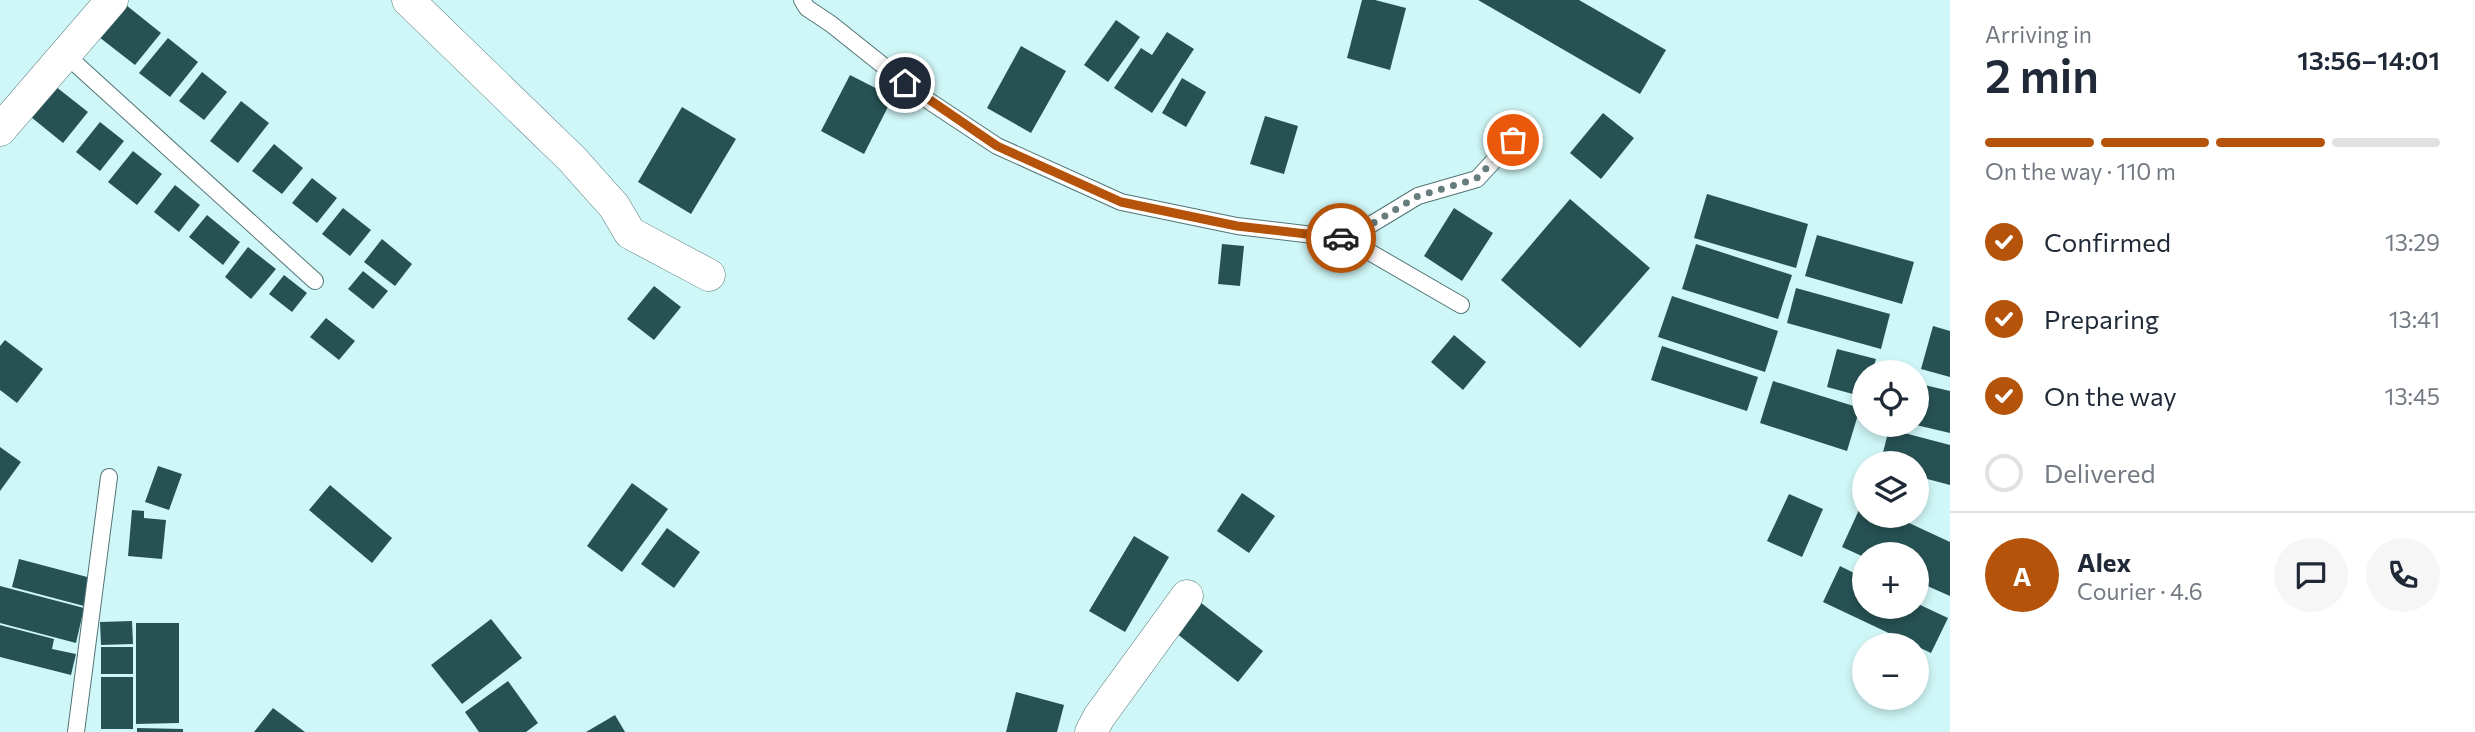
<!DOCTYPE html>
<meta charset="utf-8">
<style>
:root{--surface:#fff;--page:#f6f6f7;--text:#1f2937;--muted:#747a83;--line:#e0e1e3;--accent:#b45309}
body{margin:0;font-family:Commissioner,sans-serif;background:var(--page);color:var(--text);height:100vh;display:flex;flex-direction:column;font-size:26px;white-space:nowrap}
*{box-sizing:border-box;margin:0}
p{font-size:23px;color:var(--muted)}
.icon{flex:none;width:38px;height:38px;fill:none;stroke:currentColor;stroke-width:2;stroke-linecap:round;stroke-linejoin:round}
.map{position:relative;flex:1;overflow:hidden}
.panel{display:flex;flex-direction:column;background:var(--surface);width:525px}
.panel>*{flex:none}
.fabs{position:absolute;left:1852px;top:360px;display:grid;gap:14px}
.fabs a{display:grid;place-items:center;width:77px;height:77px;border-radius:50%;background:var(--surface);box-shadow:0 4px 10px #0003;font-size:35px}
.pin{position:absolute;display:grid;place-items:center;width:60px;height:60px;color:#fff;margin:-30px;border:4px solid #fff;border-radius:50%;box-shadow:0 2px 7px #0007}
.courier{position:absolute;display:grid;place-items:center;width:70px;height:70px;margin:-35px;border:5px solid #b45309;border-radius:50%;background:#fff;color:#222;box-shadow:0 2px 9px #0007}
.head em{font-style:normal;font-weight:600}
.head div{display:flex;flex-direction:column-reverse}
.head{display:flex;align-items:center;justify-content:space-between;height:119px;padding:0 35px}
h1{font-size:46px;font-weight:600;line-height:52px}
.bar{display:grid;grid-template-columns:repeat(4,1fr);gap:10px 7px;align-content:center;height:84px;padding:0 35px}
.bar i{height:9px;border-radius:5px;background:var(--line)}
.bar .on{background:var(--accent)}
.bar p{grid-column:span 4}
.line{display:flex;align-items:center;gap:18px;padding:0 35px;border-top:2px solid var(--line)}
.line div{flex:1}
.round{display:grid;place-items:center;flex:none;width:74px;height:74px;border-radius:37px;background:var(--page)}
ol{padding:0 35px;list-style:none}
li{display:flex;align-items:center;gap:21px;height:77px}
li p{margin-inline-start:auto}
li .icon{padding:7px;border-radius:50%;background:var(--accent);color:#fff;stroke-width:4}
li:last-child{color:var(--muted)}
li i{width:38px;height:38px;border:4px solid var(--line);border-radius:50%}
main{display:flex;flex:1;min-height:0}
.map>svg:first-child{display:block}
.building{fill:#275254}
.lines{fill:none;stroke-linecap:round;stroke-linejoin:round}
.lane-casing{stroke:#517475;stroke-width:18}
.street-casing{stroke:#517475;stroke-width:33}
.lane{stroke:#fff;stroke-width:16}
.street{stroke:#fff;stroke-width:32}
.done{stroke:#667d7e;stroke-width:7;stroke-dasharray:0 12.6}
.route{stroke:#b45309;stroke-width:9}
</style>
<main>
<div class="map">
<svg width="1950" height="732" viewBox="0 0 1950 732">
<rect width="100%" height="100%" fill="#d0f7f7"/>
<!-- building -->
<g class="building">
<polygon points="1362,0 1375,0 1406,8 1390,70 1347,58"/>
<polygon points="1478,0 1579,0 1666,50 1640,94"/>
<polygon points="126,5 161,33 135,65 99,37"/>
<polygon points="1116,20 1140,37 1108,82 1084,65"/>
<polygon points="1167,32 1194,49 1152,113 1114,88 1141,48 1152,55"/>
<polygon points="168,38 198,62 170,97 139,73"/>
<polygon points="1021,46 1066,71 1031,133 987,108"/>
<polygon points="202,72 227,92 204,120 179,101"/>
<polygon points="850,75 893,97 864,154 821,131"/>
<polygon points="1182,78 1206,92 1186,127 1162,113"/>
<polygon points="55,86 88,112 63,143 31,117"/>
<polygon points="241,101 269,123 238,163 210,141"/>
<polygon points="682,107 736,139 691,214 638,182"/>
<polygon points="1603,113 1634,138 1601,179 1570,153"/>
<polygon points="1265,116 1298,126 1284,174 1250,164"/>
<polygon points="100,122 124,141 100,171 76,152"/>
<polygon points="274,144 303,168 282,194 252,171"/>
<polygon points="133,151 162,174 137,205 108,182"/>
<polygon points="312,178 337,198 317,223 292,203"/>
<polygon points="175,185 200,205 179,232 154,212"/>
<polygon points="1707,194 1808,224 1796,268 1694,238"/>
<polygon points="1570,199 1650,268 1580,348 1501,280"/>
<polygon points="343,208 371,230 350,256 322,234"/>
<polygon points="1454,208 1493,233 1462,281 1424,256"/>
<polygon points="207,215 240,242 223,265 189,237"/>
<polygon points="1817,235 1914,262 1902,304 1805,276"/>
<polygon points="382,239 412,264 395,286 364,262"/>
<polygon points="1222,244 1244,246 1240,286 1218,284"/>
<polygon points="1696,244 1792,275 1778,319 1682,289"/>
<polygon points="248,247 276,269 251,299 225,277"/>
<polygon points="363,271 388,291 373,309 348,289"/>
<polygon points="284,275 307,293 292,312 269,294"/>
<polygon points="654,286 681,307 654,340 627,319"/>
<polygon points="1796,288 1890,314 1881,349 1787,323"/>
<polygon points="1672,296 1778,331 1765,372 1658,337"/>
<polygon points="326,318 355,341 339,360 310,337"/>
<polygon points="1933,326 1950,331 1950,377 1921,369"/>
<polygon points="1454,335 1486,362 1463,390 1431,362"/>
<polygon points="5,340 43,369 17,403 0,390 0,346"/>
<polygon points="1662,346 1758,377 1747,411 1651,380"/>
<polygon points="1837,349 1876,359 1872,373 1864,373 1864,397 1827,387"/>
<polygon points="1773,381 1860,408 1847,451 1760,423"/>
<polygon points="1916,383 1950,391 1950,433 1916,425"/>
<polygon points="1889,429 1950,445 1950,485 1916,476 1916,464 1880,464"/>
<polygon points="0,447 21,462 0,491"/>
<polygon points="158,466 182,474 169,510 145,502"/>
<polygon points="632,483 668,509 622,572 587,546"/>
<polygon points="330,485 392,538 372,563 309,510"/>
<polygon points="1242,493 1275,516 1249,553 1217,531"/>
<polygon points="1789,494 1823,509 1802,557 1767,541"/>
<polygon points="1864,499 1864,516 1894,516 1950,542 1950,596 1916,581 1916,555 1864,555 1864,557 1842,547"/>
<polygon points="132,510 144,511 144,518 166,520 162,559 128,556"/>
<polygon points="667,528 700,552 674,588 641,564"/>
<polygon points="1134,536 1169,557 1125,632 1089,611"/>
<polygon points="19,559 91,578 84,606 12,587"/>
<polygon points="1840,566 1864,578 1864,607 1916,607 1916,603 1948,618 1931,653 1823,602"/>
<polygon points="0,586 84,608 76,643 0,623"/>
<polygon points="1200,602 1263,651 1238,682 1176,633"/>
<polygon points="491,619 522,658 462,704 431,665"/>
<polygon points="132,621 133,644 101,645 100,622"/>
<polygon points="136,623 179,623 179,723 136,724"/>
<polygon points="0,625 54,639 52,649 76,654 71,675 0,657"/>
<rect x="101" y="647" width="32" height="27"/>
<rect x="101" y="677" width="32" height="52"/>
<polygon points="508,681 538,723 526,732 479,732 465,712"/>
<polygon points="1016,692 1064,705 1057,732 1006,732"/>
<polygon points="273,708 305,732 254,732"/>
<polygon points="615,715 625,732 586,732"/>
<polygon points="137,728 183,729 183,732 137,732"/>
</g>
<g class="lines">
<defs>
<g id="lane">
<polyline points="802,0 807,8 831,24 920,95 997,146 1121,202 1237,226 1347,239 1461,305"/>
<polyline points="66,55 315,281"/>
<polyline points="1347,239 1418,196 1477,179 1513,140"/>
<polyline points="76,732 109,477"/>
</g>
<g id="street">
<polyline points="408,0 572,159 614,206 630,233 709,275"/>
<polyline points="0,130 112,0"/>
<polyline points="1091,732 1099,717 1187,596"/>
</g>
</defs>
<!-- lane casing -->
<use href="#lane" class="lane-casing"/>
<!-- street casing -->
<use href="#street" class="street-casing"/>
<!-- lane -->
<use href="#lane" class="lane"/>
<!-- street -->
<use href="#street" class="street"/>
</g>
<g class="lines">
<!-- done -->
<polyline class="done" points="1341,238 1347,239 1418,196 1476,179 1513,140"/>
<!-- route -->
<polyline class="route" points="905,83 997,146 1121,202 1237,226 1341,238"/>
</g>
</svg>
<div class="fabs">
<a><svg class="icon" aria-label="locate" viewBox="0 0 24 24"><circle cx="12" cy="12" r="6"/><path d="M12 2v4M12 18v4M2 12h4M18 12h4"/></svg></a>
<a><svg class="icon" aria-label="layers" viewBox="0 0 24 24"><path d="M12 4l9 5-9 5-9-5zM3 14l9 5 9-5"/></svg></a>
<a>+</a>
<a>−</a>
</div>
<div class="pin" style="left:1513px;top:140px;background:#ea580c"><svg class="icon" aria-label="bag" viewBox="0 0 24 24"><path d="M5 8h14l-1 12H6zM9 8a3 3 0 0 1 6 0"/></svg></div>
<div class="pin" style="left:905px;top:83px;background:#1f2937"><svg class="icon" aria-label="home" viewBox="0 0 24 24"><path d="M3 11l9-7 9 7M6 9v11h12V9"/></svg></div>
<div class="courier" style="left:1341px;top:238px"><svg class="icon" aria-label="car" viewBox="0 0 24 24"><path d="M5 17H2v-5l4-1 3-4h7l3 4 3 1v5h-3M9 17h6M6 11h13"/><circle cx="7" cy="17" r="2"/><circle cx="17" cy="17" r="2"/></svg></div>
</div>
<section class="panel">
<div class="head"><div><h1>2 min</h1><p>Arriving in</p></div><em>13:56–14:01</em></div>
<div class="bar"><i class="on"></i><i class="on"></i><i class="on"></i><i></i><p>On the way · 110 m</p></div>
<ol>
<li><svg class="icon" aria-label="check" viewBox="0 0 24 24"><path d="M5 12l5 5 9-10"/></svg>Confirmed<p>13:29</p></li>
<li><svg class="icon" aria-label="check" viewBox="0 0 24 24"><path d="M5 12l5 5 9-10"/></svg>Preparing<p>13:41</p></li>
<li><svg class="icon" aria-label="check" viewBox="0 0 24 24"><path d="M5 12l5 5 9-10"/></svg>On the way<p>13:45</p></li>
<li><i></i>Delivered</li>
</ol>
<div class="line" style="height:126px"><b class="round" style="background:var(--accent);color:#fff">A</b><div><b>Alex</b><p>Courier · 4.6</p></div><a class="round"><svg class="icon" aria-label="chat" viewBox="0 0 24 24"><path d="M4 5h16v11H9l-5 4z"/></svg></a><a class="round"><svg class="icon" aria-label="phone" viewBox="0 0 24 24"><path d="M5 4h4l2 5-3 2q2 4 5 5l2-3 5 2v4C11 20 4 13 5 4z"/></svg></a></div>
</section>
</main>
